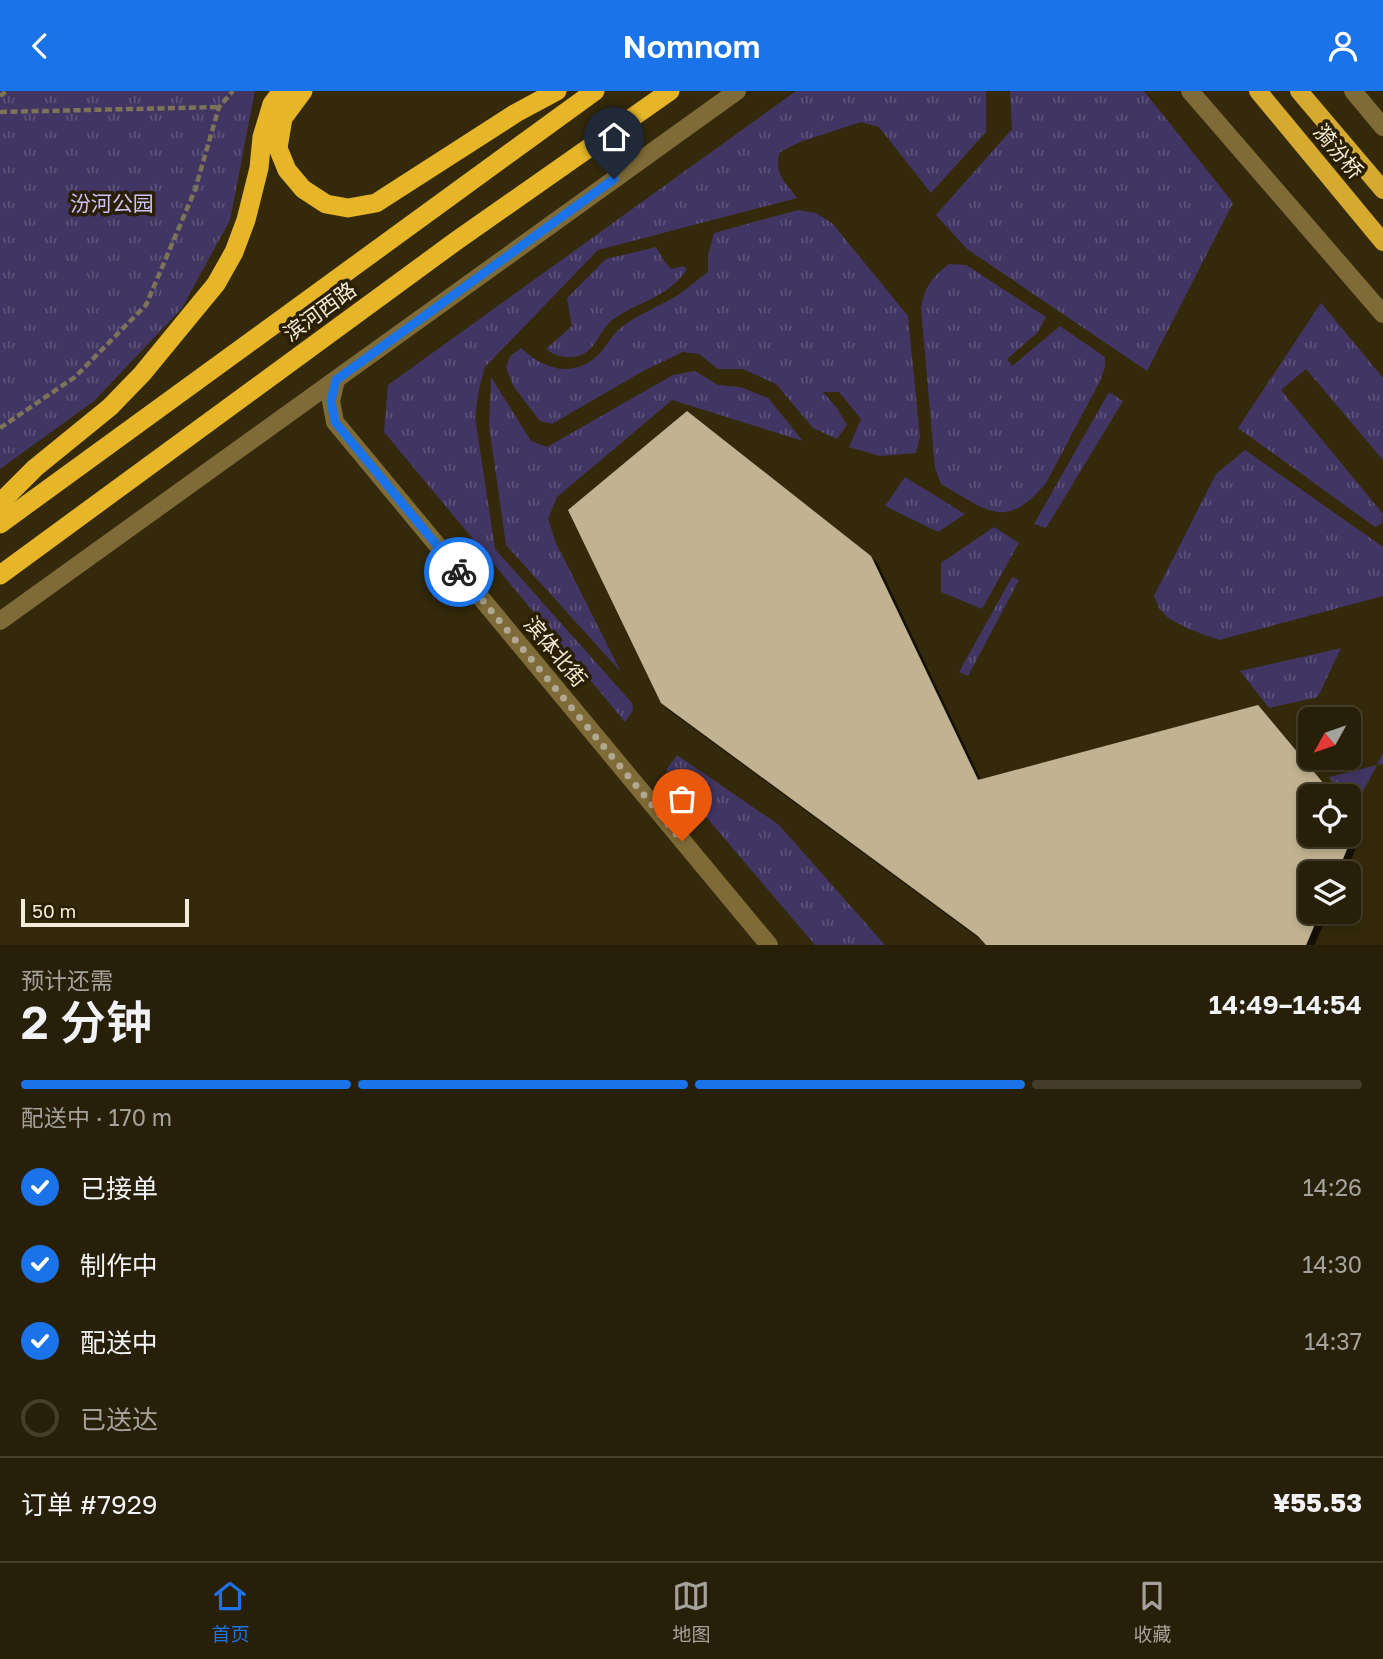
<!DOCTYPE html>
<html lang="zh">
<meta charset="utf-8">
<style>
:root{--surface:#271f08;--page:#2f2712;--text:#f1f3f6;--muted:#a4a29c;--line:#433d29;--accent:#1a73e8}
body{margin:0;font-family:"Golos Text","Noto Sans SC",sans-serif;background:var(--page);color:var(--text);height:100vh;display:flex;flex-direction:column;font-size:26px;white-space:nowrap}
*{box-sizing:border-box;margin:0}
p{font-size:23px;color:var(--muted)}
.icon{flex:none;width:38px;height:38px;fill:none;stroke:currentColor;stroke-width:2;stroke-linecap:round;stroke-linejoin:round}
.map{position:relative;height:854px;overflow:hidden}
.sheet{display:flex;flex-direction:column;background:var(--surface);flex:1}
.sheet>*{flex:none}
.needle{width:46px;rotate:230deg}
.buttons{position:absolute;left:1298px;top:616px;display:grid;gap:14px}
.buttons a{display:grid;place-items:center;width:63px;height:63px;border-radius:10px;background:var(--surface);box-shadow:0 4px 10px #0003,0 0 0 2px var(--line);font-size:35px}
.scale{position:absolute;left:21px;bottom:18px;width:168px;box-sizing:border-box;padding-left:7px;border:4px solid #f3ecda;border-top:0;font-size:19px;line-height:24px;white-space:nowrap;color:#f3ecda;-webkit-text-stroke:5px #2a1f01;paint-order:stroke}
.pin{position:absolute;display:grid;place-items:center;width:60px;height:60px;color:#fff;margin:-72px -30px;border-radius:50% 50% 50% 0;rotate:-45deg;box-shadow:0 0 7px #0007}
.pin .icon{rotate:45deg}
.courier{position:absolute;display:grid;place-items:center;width:70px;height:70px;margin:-35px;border:5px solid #1a73e8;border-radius:50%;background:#fff;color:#222;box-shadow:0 2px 9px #0007}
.overview em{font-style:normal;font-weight:600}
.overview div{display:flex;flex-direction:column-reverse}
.overview{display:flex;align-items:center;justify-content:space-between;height:119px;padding:0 21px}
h1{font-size:46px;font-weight:600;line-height:52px}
.bar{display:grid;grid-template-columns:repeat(4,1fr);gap:10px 7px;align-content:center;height:84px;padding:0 21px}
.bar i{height:9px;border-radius:5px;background:var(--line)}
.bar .on{background:var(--accent)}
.bar p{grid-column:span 4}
.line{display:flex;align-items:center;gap:18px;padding:0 21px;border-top:2px solid var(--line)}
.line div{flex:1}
ol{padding:0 21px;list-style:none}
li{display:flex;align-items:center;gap:21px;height:77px}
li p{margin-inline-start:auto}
li .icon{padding:7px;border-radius:50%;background:var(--accent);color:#fff;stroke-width:4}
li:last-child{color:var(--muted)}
li i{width:38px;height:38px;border:4px solid var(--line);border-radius:50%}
header{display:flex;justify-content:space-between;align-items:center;height:91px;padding:0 21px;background:var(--accent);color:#fff;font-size:32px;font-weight:600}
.dock{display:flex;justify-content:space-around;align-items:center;height:98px;border-top:2px solid var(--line);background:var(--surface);font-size:19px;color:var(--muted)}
.dock a{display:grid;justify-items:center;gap:4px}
.dock .on{color:var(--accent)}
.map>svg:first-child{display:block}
.grass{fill:url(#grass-tufts)}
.building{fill:#c1b391;filter:url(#shadow)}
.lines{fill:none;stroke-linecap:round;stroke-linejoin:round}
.path{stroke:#7c7358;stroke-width:4.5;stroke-dasharray:7 3.5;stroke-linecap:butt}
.tertiary{stroke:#7f6b37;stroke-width:18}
.primary{stroke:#d5aa2f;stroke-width:18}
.trunk{stroke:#e6b628;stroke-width:19}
.done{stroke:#b0a891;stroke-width:7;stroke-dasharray:0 12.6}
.route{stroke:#1a73e8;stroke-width:9}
.labels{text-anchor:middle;stroke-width:7;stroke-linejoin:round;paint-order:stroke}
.street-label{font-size:21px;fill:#f3ecda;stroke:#2a1f01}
.park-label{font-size:21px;fill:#cdc2fc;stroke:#2a1f01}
</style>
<header><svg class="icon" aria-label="back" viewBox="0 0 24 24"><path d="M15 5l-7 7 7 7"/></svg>Nomnom<svg class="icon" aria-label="person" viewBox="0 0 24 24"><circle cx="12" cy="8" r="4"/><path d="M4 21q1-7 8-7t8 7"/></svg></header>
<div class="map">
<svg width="1383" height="854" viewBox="0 0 1383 854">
<defs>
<pattern id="grass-tufts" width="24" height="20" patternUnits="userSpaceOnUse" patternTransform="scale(1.75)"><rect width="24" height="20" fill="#413663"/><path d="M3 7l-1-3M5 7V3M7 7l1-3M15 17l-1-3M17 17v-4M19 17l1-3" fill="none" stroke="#5d5379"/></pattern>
<filter id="shadow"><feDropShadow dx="6" dy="6" stdDeviation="0" flood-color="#0009"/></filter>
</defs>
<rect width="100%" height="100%" fill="#34290a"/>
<!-- grass -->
<g class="grass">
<polygon points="0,0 255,0 230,129 182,217 94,310 0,378"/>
<path d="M796,0H986V41L931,102L879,36L861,31L800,51L780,61C773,82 785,91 797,107L598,159L485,276L479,298L475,326L495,458L632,612L633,619L625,631L384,341L388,294Z"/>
<polygon points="1010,0 1144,0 1233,112 1147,280 967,158 936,124 1012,38"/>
<path d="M798,119L816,122L832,132L908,225L920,346L916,362L880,365L849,356L861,328L839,301H823L837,317L847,334L837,348L813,337L776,293L743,278H718L699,263L683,261L643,280L552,333L540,330L514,296L506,277L510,265L521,257C545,280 576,288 601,261C608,253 613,242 622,236C639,223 660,215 678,204C688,197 698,188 708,181V164L714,142Z"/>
<path d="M656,156L664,170L671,178L683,175L687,178C669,207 637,210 611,230C600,240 596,257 583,263C571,269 556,266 546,258L572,235L567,207L606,168Z"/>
<path d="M949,173L966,174L1046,226L1038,241L1007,268L1012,275L1060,235L1105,266V276L1100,290L1046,392C1005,441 987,419 941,393L935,377L921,217C925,196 932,186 949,173Z"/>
<polygon points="1321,212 1383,287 1383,369 1306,278 1281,299 1383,423 1382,432 1375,436 1238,337"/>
<polygon points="695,280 718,294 740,296 768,307 803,350 672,309 557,406 548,428 556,452 621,581 506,454 489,335 491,286 531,350 547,356 673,284"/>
<polygon points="1109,301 1123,310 1046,437 1034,433"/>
<polygon points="1245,359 1383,456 1383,505 1219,549 1189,538 1168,527 1159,517 1154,505 1216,383"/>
<polygon points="905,386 965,423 938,441 885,415"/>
<polygon points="994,436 1019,452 982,518 941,501 941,472"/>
<polygon points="1012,486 1019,489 968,585 959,581"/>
<polygon points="1341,557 1318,606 1269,617 1240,580"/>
<polygon points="1383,662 1383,673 1377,674 1354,717 1349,711 1349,705 1345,705 1329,686 1377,674"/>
<polygon points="677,664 779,734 885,854 815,854 666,679"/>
</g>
<!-- building -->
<polygon class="building" points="687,320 871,465 978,689 1258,614 1334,705 1311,705 1311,744 1349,744 1349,724 1357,734 1337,782 1311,782 1311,821 1320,821 1306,854 986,854 978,845 661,612 568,419"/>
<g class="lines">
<!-- path -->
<g class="path">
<polyline points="0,5 7,0"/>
<polyline points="0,21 219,16"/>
<polyline points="0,337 75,286 146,214 195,99 219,16 233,0"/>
</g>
<!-- tertiary -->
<g class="tertiary">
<polyline points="1190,0 1383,223"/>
<polyline points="1353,0 1383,36"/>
<polyline points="336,289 331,310 335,331 769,854"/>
<polyline points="0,530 737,0"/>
</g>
<!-- primary -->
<g class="primary">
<polyline points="1258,0 1383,151"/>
<polyline points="1299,0 1383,99"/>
</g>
<!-- trunk -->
<g class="trunk">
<polyline points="303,0 283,27 278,57 287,79 303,98 326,113 348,117 376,112 516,22 557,0"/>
<polyline points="0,412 35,377 110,316 142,283 216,193 234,161 246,129 259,77 262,46 272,13 282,0"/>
<polyline points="0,433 595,0"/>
<polyline points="0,484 456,150 670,0"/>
</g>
</g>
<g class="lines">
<!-- done -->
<polyline class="done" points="459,481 682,750"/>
<!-- route -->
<polyline class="route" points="459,481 335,331 331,310 336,289 614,88"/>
</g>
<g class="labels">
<!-- street labels -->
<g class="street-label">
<text transform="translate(1338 61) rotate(50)" y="7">漪汾桥</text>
<text transform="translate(320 221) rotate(-36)" y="7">滨河西路</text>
<text transform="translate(555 561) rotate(50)" y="7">滨体北街</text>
</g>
<!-- park labels -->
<g class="park-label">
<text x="112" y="120">汾河公园</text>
</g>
</g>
</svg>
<div class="buttons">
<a><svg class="needle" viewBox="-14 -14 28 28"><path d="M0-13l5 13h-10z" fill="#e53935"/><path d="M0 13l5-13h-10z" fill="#a4a29c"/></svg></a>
<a><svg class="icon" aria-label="locate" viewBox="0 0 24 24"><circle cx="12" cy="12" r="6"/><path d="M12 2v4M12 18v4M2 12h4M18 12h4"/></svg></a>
<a><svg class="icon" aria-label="layers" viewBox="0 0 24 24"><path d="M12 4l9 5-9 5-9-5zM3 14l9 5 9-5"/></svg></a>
</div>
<div class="scale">50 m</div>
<div class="pin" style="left:682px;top:750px;background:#ea580c"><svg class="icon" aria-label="bag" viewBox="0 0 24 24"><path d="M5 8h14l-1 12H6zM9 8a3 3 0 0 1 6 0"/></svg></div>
<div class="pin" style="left:614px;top:88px;background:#1f2937"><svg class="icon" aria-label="home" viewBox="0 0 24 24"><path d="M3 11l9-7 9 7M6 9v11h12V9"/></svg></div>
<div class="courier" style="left:459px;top:481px"><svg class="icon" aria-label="bike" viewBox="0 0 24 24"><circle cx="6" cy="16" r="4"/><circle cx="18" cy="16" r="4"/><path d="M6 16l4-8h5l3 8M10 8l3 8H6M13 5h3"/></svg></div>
</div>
<section class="sheet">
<div class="overview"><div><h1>2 分钟</h1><p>预计还需</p></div><em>14:49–14:54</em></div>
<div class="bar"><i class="on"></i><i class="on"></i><i class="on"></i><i></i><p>配送中 · 170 m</p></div>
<ol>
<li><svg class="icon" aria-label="check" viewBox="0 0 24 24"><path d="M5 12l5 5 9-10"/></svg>已接单<p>14:26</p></li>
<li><svg class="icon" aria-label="check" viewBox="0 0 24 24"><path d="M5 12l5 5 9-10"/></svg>制作中<p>14:30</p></li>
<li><svg class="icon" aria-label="check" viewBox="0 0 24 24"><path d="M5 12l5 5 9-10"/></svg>配送中<p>14:37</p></li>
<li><i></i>已送达</li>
</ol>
<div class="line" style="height:91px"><div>订单 #7929</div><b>¥55.53</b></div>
</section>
<nav class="dock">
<a class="on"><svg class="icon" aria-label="home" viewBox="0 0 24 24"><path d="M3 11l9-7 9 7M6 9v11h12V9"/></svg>首页</a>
<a><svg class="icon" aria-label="map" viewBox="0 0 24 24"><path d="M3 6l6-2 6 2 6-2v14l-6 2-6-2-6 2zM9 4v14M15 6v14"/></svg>地图</a>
<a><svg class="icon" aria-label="saved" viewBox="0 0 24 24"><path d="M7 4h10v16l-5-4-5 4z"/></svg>收藏</a>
</nav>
